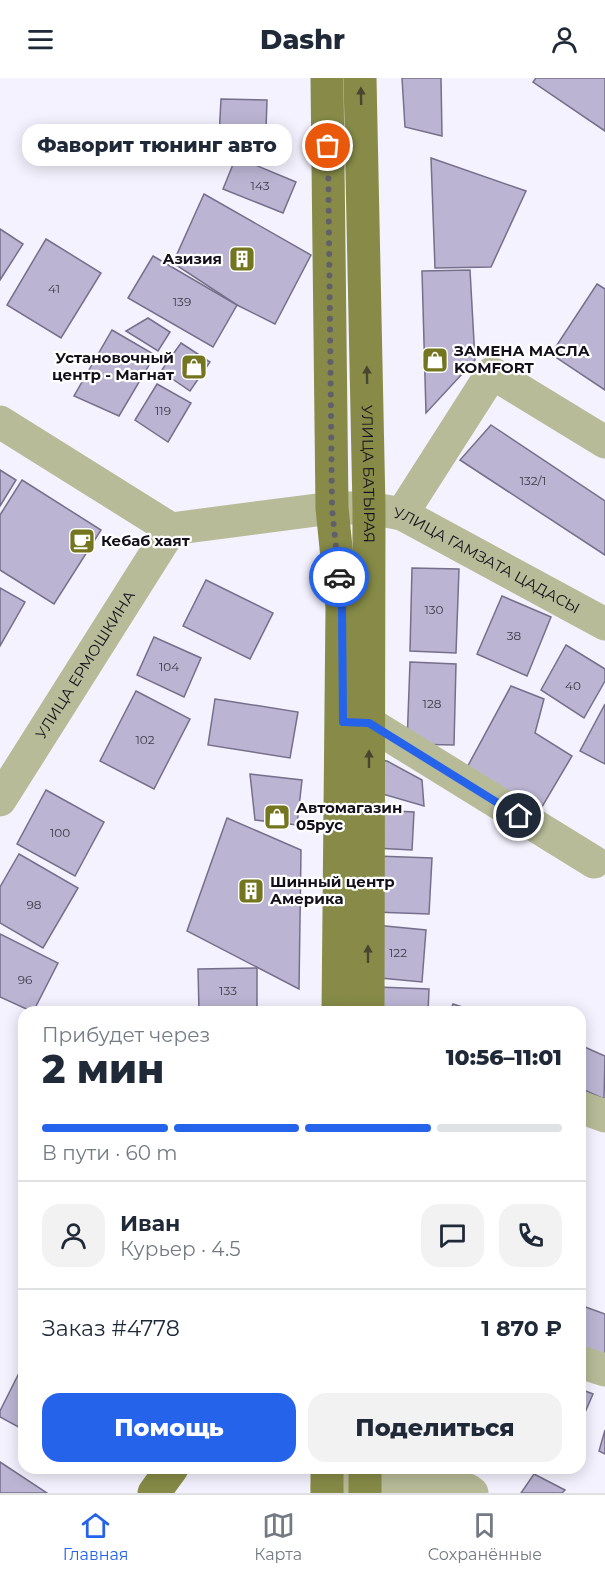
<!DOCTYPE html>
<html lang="ru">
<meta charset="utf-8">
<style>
:root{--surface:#fff;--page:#f2f2f3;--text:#1f2937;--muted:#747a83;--line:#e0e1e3;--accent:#2563eb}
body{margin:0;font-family:Montserrat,sans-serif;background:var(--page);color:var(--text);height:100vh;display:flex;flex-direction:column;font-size:22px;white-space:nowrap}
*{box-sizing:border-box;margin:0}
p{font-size:20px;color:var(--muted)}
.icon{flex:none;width:33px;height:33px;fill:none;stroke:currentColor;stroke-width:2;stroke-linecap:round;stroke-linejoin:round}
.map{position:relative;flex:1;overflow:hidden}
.drawer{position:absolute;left:18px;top:928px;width:568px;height:468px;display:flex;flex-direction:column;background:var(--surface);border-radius:18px;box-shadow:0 3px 15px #0003}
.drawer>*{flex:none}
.pin{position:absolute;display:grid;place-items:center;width:51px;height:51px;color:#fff;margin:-26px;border:3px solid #fff;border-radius:50%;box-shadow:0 2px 6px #0007}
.courier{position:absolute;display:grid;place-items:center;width:60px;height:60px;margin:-30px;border:4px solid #2563eb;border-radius:50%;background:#fff;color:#222;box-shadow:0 2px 8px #0007}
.bubble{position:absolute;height:42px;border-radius:18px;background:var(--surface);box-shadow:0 3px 15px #0003;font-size:20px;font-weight:800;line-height:42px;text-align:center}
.overview em{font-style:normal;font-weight:800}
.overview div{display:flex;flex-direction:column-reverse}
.overview{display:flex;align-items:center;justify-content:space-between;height:102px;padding:0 24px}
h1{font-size:39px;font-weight:800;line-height:45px}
.bar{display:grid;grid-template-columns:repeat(4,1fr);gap:9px 6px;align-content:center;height:72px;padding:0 24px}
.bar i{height:8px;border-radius:4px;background:var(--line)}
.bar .active{background:var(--accent)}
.bar p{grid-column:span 4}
.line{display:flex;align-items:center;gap:15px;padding:0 24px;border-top:2px solid var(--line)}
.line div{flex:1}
.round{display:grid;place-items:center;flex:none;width:63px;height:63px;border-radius:18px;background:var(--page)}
.cta{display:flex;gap:12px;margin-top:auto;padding:12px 24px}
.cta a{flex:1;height:69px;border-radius:18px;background:var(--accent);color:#fff;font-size:24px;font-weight:800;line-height:69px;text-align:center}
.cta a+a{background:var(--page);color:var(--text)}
header{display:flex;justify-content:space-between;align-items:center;height:78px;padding:0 24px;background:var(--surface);font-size:27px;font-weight:800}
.dock{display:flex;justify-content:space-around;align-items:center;height:84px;border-top:2px solid var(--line);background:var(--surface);font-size:16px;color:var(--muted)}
.dock a{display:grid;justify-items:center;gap:3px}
.dock .active{color:var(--accent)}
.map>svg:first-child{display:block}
.building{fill:#bbb5d3;stroke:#756f8b;stroke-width:1.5}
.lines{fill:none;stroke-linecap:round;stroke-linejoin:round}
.minor{stroke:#b8bb98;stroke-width:33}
.major{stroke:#878b47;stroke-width:33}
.oneway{fill:#47472f}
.done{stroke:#625f6a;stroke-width:6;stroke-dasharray:0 10.8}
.route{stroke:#2563eb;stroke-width:8}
.labels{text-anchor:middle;stroke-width:4.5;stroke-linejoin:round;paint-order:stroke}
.number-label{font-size:12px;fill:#3d3949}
.poi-label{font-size:15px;font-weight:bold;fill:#13101b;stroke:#fff;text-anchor:start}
.street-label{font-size:15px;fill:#13101b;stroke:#fff}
</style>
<header><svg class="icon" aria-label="menu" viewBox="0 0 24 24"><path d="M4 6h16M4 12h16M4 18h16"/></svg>Dashr<svg class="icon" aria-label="person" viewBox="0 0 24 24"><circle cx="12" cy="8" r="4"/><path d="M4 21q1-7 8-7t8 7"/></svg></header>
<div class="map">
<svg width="605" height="1415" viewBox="0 0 605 1415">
<rect width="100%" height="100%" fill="#f4f2fe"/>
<!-- building -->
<g class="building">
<polygon points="402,0 441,0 442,58 405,49"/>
<polygon points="536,0 605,0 605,53 533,4"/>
<polygon points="221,21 267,22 265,80 219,59"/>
<polygon points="236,79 296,104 283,135 223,111"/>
<polygon points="431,80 526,113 491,189 435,190"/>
<polygon points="204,116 311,177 275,246 237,227 173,185"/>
<polygon points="0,151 23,166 0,202"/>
<polygon points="46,161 101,195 61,260 7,227"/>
<polygon points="153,178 237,227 213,269 128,220"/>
<polygon points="470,192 475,282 426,335 422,193"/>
<polygon points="597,206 605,211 605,312 551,276"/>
<polygon points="148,240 170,254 158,273 126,253"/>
<polygon points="112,252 155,277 119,338 74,318"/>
<polygon points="181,265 210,284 190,313 161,293"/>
<polygon points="157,306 191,325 168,364 135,342"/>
<polygon points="491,347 605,423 605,477 460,382"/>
<polygon points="0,392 16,402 0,428"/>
<polygon points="22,402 101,452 54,526 0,492 0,437"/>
<polygon points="412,490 459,491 456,575 410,573"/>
<polygon points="206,502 273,535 250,581 183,548"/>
<polygon points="0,510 25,524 0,568"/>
<polygon points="502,518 551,539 527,598 477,576"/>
<polygon points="154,559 201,580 184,619 137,597"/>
<polygon points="566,567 605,591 605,603 584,640 541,612"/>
<polygon points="410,584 456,586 454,667 407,666"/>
<polygon points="511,608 544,621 535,655 572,678 536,739 464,695"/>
<polygon points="136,613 190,641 154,711 100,683"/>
<polygon points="215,621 298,634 290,680 208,667"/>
<polygon points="605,626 605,686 580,673"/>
<polygon points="377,682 387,683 422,702 424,728 379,715"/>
<polygon points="250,696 302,702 297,747 255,742"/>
<polygon points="46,712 104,744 75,798 17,766"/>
<polygon points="376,732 414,734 412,772 374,770"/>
<polygon points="227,740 301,772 299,911 187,853"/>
<polygon points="19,776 78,810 43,870 0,845 0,809"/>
<polygon points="376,778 432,780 429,836 374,834"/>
<polygon points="375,847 426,852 422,904 370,899"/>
<polygon points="0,856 58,885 33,934 0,919"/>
<polygon points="257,890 257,934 199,934 198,891"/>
<polygon points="378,909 429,911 428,934 377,934"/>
<polygon points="453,926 478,934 450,934"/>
<polygon points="580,967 605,978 604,1021 580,1010"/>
<polygon points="580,1227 605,1236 605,1277 580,1268"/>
<polygon points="24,1285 24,1352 0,1339 0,1333"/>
<polygon points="580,1311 593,1316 580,1346"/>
<polygon points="605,1352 605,1376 599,1373"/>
<polygon points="0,1384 47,1415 0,1415"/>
<polygon points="534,1396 565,1412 562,1415 521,1415"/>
</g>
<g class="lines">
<!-- minor -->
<g class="minor">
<path id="s1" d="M0,344L171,451L332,430H369L402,436L605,546"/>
<polyline points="402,436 492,295 605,364"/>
<polyline points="344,644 369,645 594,784"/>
<path id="s2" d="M0,722L171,451"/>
<polyline points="580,1029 605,1038"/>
<polyline points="580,1284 605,1292"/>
<polyline points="327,1409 340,1411 365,1405 468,1412 472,1415"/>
</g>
<!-- major -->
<g class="major">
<polyline points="327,0 332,430 342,529 338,934"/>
<path id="s3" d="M360,0L369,430L368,934"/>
<polyline points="154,1415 172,1390"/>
<polyline points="327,1415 327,1390"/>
<polyline points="365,1415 365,1390"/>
</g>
</g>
<!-- one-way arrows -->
<defs><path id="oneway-solid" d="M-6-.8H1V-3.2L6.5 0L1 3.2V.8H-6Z" transform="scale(1.5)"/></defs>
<g class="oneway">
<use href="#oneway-solid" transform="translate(361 18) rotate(-91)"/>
<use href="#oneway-solid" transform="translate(367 297) rotate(-91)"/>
<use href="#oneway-solid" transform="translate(369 681) rotate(-90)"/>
<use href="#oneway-solid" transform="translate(368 876) rotate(-90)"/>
</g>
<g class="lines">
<!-- done -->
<polyline class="done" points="328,68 332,430 339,499"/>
<!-- route -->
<polyline class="route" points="339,499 342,528 343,644 369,645 519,738"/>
</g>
<!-- icons -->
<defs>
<symbol id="building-square" viewBox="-11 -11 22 22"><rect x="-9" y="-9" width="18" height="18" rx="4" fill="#73761e" stroke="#fff"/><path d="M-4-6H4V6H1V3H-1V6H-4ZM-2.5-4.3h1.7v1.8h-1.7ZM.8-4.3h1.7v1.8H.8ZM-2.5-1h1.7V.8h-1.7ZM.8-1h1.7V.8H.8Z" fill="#fff"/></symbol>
<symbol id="shop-square" viewBox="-11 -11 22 22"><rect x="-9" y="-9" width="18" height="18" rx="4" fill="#73761e" stroke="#fff"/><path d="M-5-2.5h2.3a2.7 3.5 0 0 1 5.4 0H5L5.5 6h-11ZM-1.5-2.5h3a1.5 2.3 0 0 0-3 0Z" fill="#fff"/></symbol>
<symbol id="cafe-square" viewBox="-11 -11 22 22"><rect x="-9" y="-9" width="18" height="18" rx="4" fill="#73761e" stroke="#fff"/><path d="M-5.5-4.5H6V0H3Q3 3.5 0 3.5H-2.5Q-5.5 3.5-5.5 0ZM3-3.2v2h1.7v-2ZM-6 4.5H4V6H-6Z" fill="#fff"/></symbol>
</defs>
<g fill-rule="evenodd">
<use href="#building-square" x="227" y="166" width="30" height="30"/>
<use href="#shop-square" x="420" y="267" width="30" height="30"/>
<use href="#shop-square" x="179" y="274" width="30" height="30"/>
<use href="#cafe-square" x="67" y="448" width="30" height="30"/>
<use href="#shop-square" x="262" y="724" width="30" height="30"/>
<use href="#building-square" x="236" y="798" width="30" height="30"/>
</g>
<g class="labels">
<!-- number labels -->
<g class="number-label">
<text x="260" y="112">143</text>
<text x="54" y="215">41</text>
<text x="182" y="228">139</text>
<text x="163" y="337">119</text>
<text x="533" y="407">132/1</text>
<text x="434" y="536">130</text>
<text x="514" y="562">38</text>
<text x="169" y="593">104</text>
<text x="573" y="612">40</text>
<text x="432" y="630">128</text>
<text x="145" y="666">102</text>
<text x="60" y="759">100</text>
<text x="34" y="831">98</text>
<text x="398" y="879">122</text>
<text x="25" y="906">96</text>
<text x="228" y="917">133</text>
</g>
<!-- poi labels -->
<g class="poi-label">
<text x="222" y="186" text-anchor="end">Азизия</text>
<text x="454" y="278">ЗАМЕНА МАСЛА<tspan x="454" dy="17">KOMFORT</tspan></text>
<text x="174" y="285" text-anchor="end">Установочный<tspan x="174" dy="17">центр - Магнат</tspan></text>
<text x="101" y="468">Кебаб хаят</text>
<text x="296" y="735">Автомагазин<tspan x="296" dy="17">05рус</tspan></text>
<text x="270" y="809">Шинный центр<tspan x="270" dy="17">Америка</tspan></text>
</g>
<!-- street labels -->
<g class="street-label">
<text dy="5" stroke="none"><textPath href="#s3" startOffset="396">УЛИЦА БАТЫРАЯ</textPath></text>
<text dy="5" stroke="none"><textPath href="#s1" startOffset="531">УЛИЦА ГАМЗАТА ЦАДАСЫ</textPath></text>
<text dy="5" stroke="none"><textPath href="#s2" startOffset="160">УЛИЦА ЕРМОШКИНА</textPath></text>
</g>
</g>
</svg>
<div class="pin" style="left:328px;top:68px;background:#ea580c"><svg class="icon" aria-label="bag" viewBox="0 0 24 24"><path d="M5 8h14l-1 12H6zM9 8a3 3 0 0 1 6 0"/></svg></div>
<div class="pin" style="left:519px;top:738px;background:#1f2937"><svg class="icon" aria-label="home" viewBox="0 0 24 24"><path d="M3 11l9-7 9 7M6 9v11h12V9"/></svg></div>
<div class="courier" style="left:339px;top:499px"><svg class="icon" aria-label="car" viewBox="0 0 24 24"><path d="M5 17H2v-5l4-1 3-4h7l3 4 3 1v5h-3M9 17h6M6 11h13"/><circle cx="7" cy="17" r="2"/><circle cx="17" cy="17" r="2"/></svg></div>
<div class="bubble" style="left:22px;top:46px;width:270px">Фаворит тюнинг авто</div>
<section class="drawer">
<div class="overview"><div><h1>2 мин</h1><p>Прибудет через</p></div><em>10:56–11:01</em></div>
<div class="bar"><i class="active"></i><i class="active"></i><i class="active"></i><i></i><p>В пути · 60 m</p></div>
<div class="line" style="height:108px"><a class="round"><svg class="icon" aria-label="person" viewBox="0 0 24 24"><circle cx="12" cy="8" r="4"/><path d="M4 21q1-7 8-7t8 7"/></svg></a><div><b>Иван</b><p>Курьер · 4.5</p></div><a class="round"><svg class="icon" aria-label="chat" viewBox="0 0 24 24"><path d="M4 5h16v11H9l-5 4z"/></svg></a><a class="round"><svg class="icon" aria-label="phone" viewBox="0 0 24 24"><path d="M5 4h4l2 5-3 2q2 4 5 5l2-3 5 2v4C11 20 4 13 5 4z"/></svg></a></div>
<div class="line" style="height:78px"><div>Заказ #4778</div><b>1 870 ₽</b></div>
<div class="cta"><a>Помощь</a><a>Поделиться</a></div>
</section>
</div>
<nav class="dock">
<a class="active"><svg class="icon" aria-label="home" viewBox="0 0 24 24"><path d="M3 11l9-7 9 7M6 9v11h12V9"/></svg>Главная</a>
<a><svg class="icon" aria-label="map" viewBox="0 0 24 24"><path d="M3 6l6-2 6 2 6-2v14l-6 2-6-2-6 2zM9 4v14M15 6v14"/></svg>Карта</a>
<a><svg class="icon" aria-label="saved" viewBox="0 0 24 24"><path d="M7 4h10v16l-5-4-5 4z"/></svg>Сохранённые</a>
</nav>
